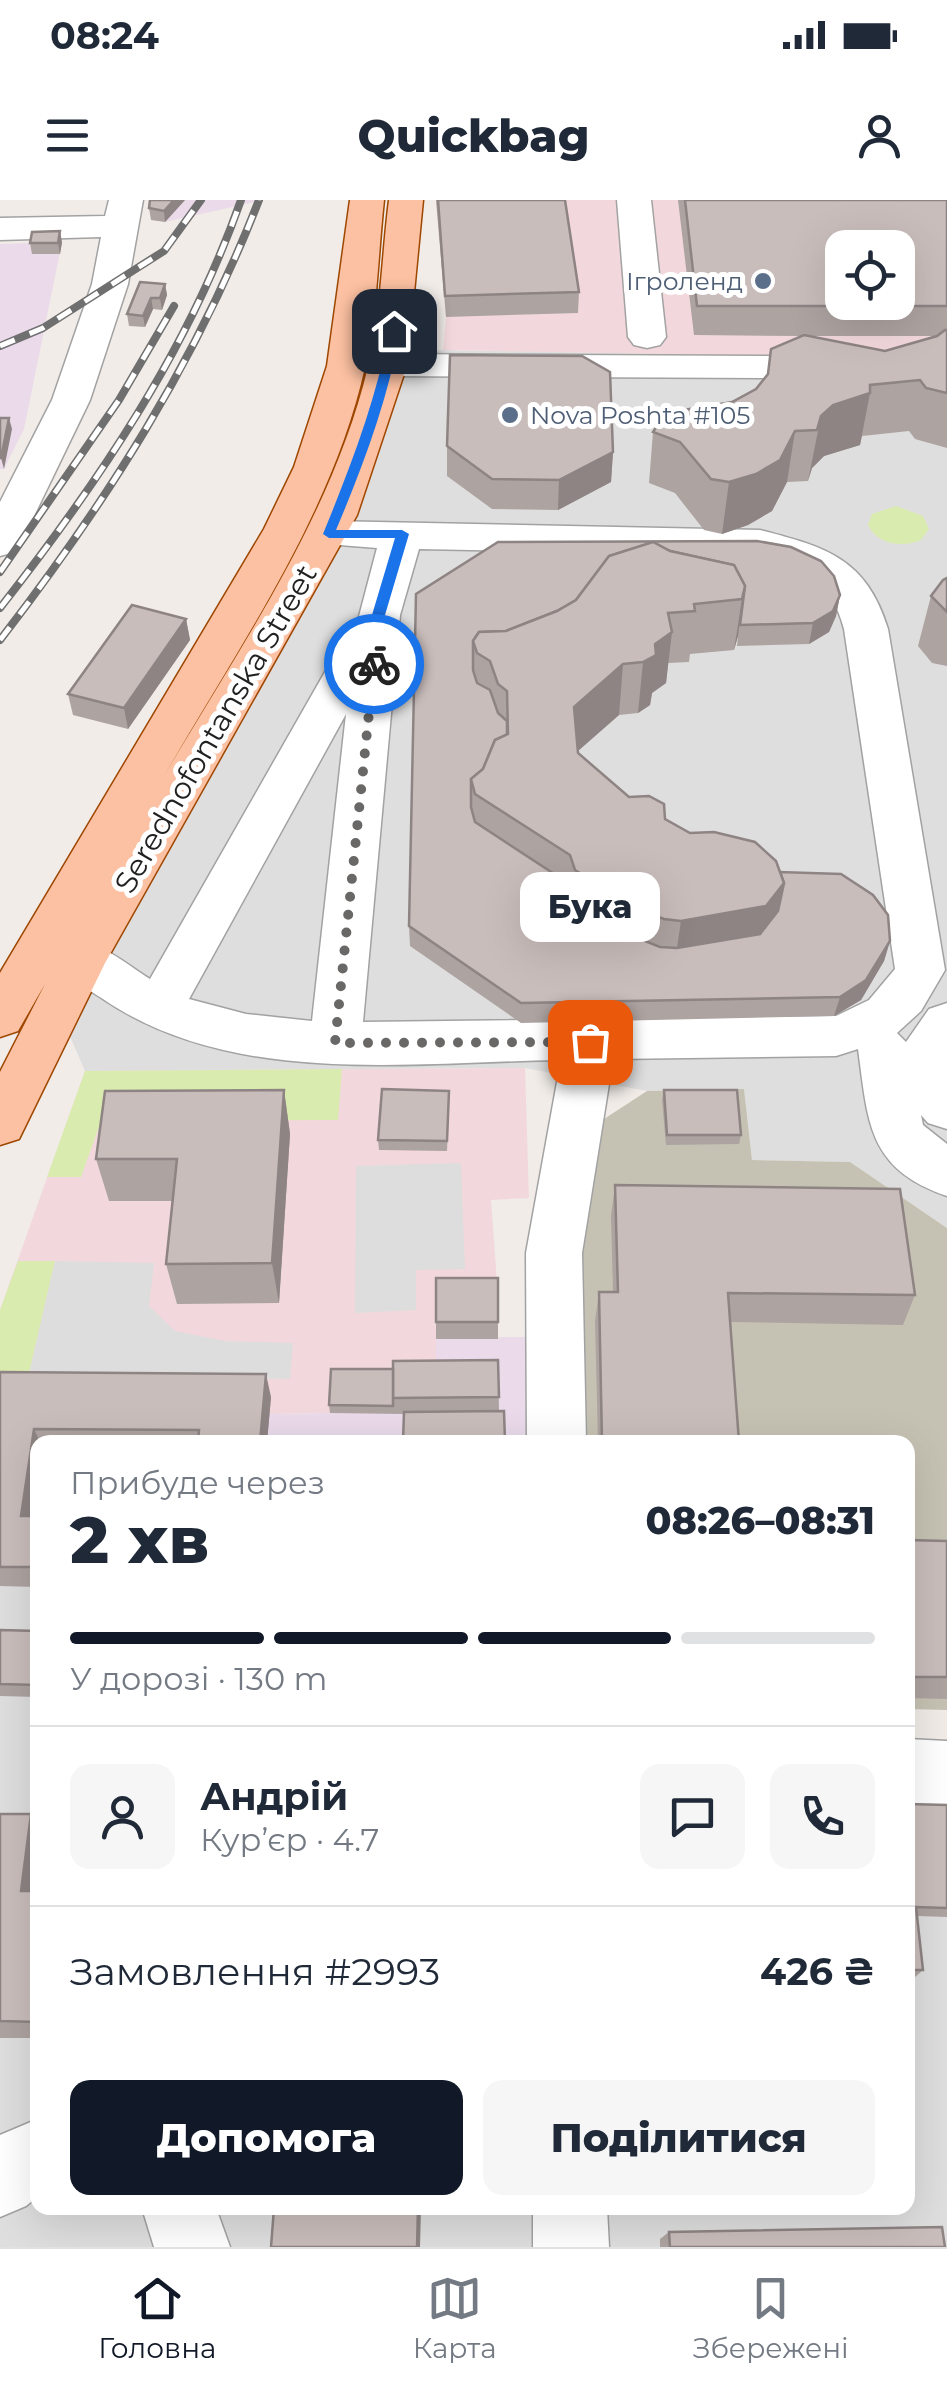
<!DOCTYPE html>
<html lang="uk">
<meta charset="utf-8">
<style>
:root{--surface:#fff;--page:#f6f6f7;--text:#1f2937;--muted:#747a83;--line:#e0e1e3;--accent:#111827}
body{margin:0;font-family:Montserrat,sans-serif;background:var(--page);color:var(--text);height:100vh;display:flex;flex-direction:column;font-size:38px;white-space:nowrap}
*{box-sizing:border-box;margin:0}
p{font-size:32px;color:var(--muted)}
.icon{flex:none;width:55px;height:55px;fill:none;stroke:currentColor;stroke-width:2;stroke-linecap:round;stroke-linejoin:round}
.map{position:relative;flex:1;overflow:hidden}
.panel{position:absolute;left:30px;top:1235px;width:885px;height:780px;display:flex;flex-direction:column;background:var(--surface);border-radius:20px;box-shadow:0 10px 40px #0002}
.panel>*{flex:none}
.tools{position:absolute;left:825px;top:30px;display:grid;gap:20px}
.tools a{display:grid;place-items:center;width:90px;height:90px;border-radius:20px;background:var(--surface);box-shadow:0 10px 40px #0002;font-size:50px}
.pin{position:absolute;display:grid;place-items:center;width:85px;height:85px;color:#fff;margin:-42px;border-radius:20px;box-shadow:0 5px 15px #0006}
.courier{position:absolute;display:grid;place-items:center;width:100px;height:100px;margin:-50px;border:8px solid #1a73e8;border-radius:50%;background:#fff;color:#222;box-shadow:0 2px 12px #0007}
.bubble{position:absolute;height:70px;border-radius:20px;background:var(--surface);box-shadow:0 10px 40px #0002;font-size:32px;font-weight:800;line-height:70px;text-align:center}
.head em{font-style:normal;font-weight:800}
.head div{display:flex;flex-direction:column-reverse}
.head{display:flex;align-items:center;justify-content:space-between;height:170px;padding:0 40px}
h1{font-size:65px;font-weight:800;line-height:75px}
.bar{display:grid;grid-template-columns:repeat(4,1fr);gap:15px 10px;align-content:center;height:120px;padding:0 40px}
.bar i{height:12px;border-radius:8px;background:var(--line)}
.bar .selected{background:var(--accent)}
.bar p{grid-column:span 4}
.line{display:flex;align-items:center;gap:25px;padding:0 40px;border-top:2px solid var(--line)}
.line div{flex:1}
.round{display:grid;place-items:center;flex:none;width:105px;height:105px;border-radius:20px;background:var(--page)}
.cta{display:flex;gap:20px;margin-top:auto;padding:20px 40px}
.cta a{flex:1;height:115px;border-radius:20px;background:var(--accent);color:#fff;font-size:40px;font-weight:800;line-height:115px;text-align:center}
.cta a+a{background:var(--page);color:var(--text)}
.status{display:flex;justify-content:space-between;align-items:center;height:70px;padding:0 50px;background:var(--surface);direction:ltr}
.status svg{height:28px;fill:currentColor}
header{display:flex;justify-content:space-between;align-items:center;height:130px;padding:0 40px;background:var(--surface);font-size:45px;font-weight:800}
.dock{display:flex;justify-content:space-around;align-items:center;height:140px;border-top:2px solid var(--line);background:var(--surface);font-size:28px;color:var(--muted)}
.dock a{display:grid;justify-items:center;gap:5px}
.dock .selected{color:var(--accent)}
.map>svg:first-child{display:block}
.residential{fill:#dfdede}
.commercial{fill:#f2d8dc;fill-rule:evenodd}
.industrial{fill:#eadaea}
.construction{fill:#c6c2b3}
.grass{fill:#daebaf}
.parking{fill:#ddd}
.lines{fill:none;stroke-linecap:round;stroke-linejoin:round}
.minor-casing{stroke:#a2a2a2;stroke-width:3}
.major-casing{stroke:#9e4700;stroke-width:3}
.minor{fill:#fff;fill-rule:evenodd}
.major{fill:#fcc1a2;fill-rule:evenodd}
.rail-casing{stroke:#6f6f6f;stroke-width:8}
.rail{stroke:#fff;stroke-width:5;stroke-dasharray:16;stroke-linecap:butt}
.wall{fill:#ada3a1;fill-rule:evenodd}
.shaded-wall{fill:#8d8483}
.building{fill:#c9bdbb;stroke:#8d8483;stroke-width:2.5;fill-rule:evenodd}
.route{fill:#1a73e8}
.done{stroke:#6a6867;stroke-width:10;stroke-dasharray:0 18}
.service-dot{fill:#5c6f8a;stroke:#fff;stroke-width:4}
.labels{text-anchor:middle;stroke-width:10;stroke-linejoin:round;paint-order:stroke}
.far-service-label{font-size:25px;fill:#4e5e75;stroke:#fff;text-anchor:end}
.street-label{font-size:30px;fill:#212121;stroke:#fff}
</style>
<div class="status"><b>08:24</b><svg viewBox="0 0 49 12"><path d="M0 12V9h3v3zM5 12V6h3v6zM10 12V3h3v9zM15 12V0h3v12zM26 1h20v11H26zM47 4h2v5h-2z"/></svg></div>
<header><svg class="icon" aria-label="menu" viewBox="0 0 24 24"><path d="M4 6h16M4 12h16M4 18h16"/></svg>Quickbag<svg class="icon" aria-label="person" viewBox="0 0 24 24"><circle cx="12" cy="8" r="4"/><path d="M4 21q1-7 8-7t8 7"/></svg></header>
<div class="map">
<svg width="947" height="2047" viewBox="0 0 947 2047">
<rect width="100%" height="100%" fill="#f1ece8"/>
<!-- residential -->
<g class="residential">
<polygon points="391,149 947,159 947,1028 850,962 752,960 744,889 647,891 525,868 85,871 59,811 321,332"/>
<polygon points="0,1194 38,1242 38,2008 555,2008 555,2047 0,2047"/>
<polygon points="908,1577 947,1580 947,2047 582,2047 581,2008 908,2008"/>
</g>
<!-- commercial -->
<g class="commercial">
<path d="M436,0H947V159L443,150L446,117ZM842,48H898V102H842Z"/>
<polygon points="525,868 529,998 491,1000 498,1095 437,1096 436,1177 330,1213 268,1214 0,1194 0,1110 85,871"/>
</g>
<!-- industrial -->
<g class="industrial">
<polygon points="154,0 264,0 165,22 151,19"/>
<polygon points="62,42 24,229 4,269 0,269 0,44"/>
<polygon points="553,1136 553,1242 266,1242 268,1214 330,1213 332,1178 436,1177 436,1139"/>
</g>
<!-- construction -->
<polygon class="construction" points="744,889 752,960 850,962 947,1028 947,1510 908,1509 908,1242 572,1242 560,1067 596,931 604,919 647,891"/>
<!-- grass -->
<g class="grass">
<path d="M896,306L923,316L929,329L921,340C902,348 878,345 868,325L872,314Z"/>
<polygon points="342,869 338,920 101,921 81,977 47,977 85,871"/>
<polygon points="18,1061 55,1061 28,1178 0,1177 0,1110"/>
</g>
<!-- parking -->
<g class="parking">
<polygon points="461,963 465,1069 416,1070 416,1110 355,1113 356,966"/>
<polygon points="55,1061 154,1063 149,1106 175,1131 225,1141 293,1143 290,1179 28,1178"/>
</g>
<g class="lines">
<defs>
<g id="minor">
<polygon points="109,0 143,0 128,84 90,200 21,343 15,352 0,356 0,302 52,200 92,84 101,37 0,40 0,18 105,16"/>
<polygon points="617,0 651,0 666,137 660,145 647,148 634,145 628,137"/>
<polygon points="388,154 947,157 947,179 388,176 375,173 369,165 375,157"/>
<path d="M329,321L760,330C826,347 866,358 888,429L945,770L921,811L897,833L906,842L929,809L947,803V929L928,923L921,915L923,925L947,944V996C867,969 868,921 858,849L836,856L613,859L582,1053L586,1242H527L526,1053L561,860C411,862 234,888 103,799C86,788 67,778 57,760L64,747C98,736 122,762 150,779L346,435L357,424L377,348L314,343L308,334L314,325ZM419,349L760,356C806,369 831,380 844,429L895,769L869,800L836,816L363,822L400,415ZM346,514L312,821L246,814L189,799Z"/>
<polygon points="908,1539 947,1541 947,1607 908,1605"/>
<polygon points="38,1919 38,1996 26,2006 0,2017 0,1935"/>
<polygon points="142,2008 216,2008 230,2047 154,2047"/>
<polygon points="533,2008 607,2008 609,2047 533,2047"/>
</g>
<path id="major" d="M350,0H384C378,55 377,113 365,167C332,315 239,446 164,576C241,445 332,316 368,167C381,114 382,54 389,0H423L407,165L357,315L105,763L19,939L0,945V872L45,784L18,831L0,837V773L264,329L294,267L327,166Z"/>
</defs>
<!-- minor casing -->
<use href="#minor" class="minor-casing"/>
<!-- major casing -->
<use href="#major" class="major-casing"/>
<!-- minor -->
<use href="#minor" class="minor"/>
<!-- major -->
<use href="#major" class="major"/>
<defs>
<g id="rail">
<polyline points="0,146 43,128 164,51 201,0"/>
<polyline points="0,372 119,200 174,106"/>
<path d="M0,408C98,283 188,151 241,0"/>
<path d="M0,440C106,303 196,162 259,0"/>
</g>
</defs>
<!-- rail casing -->
<use href="#rail" class="rail-casing"/>
<!-- rail -->
<use href="#rail" class="rail"/>
</g>
<!-- wall -->
<g class="wall">
<polygon points="185,0 165,22 151,20 149,8"/>
<polygon points="436,0 565,0 579,92 578,113 446,117"/>
<path d="M678,0H947V248L915,239L909,231L862,236L860,245L824,256L812,268L808,281L787,282L772,311L748,325L722,334L704,330L675,293L649,283L653,232L732,202L756,189L801,136L694,135ZM810,136H937L885,151Z"/>
<polygon points="62,42 60,54 32,54 30,43"/>
<polygon points="165,84 167,95 162,110 153,109 145,127 129,126 127,114"/>
<polygon points="447,246 613,252 611,282 558,310 492,309 447,276"/>
<polygon points="947,378 947,466 932,463 918,446 931,396"/>
<polygon points="416,394 840,395 836,416 829,432 809,444 737,446 738,436 734,450 690,454 689,462 668,463 666,483 652,493 650,505 638,513 619,515 578,551 578,553 629,597 665,619 690,633 780,672 890,741 884,761 861,800 834,816 521,823 410,746 409,726"/>
<polygon points="186,419 190,440 128,529 73,515 68,494"/>
<polygon points="284,890 290,934 279,1103 177,1104 166,1064 173,1001 109,1001 96,959"/>
<polygon points="664,890 741,935 739,944 666,945 662,900"/>
<polygon points="449,901 447,951 379,950 378,940"/>
<polygon points="615,985 915,1095 903,1125 730,1122 739,1242 598,1242 595,1121 599,1092 613,1092 611,1016"/>
<rect x="436" y="1078" width="62" height="61"/>
<polygon points="498,1160 499,1211 404,1214 330,1213 329,1205 393,1169"/>
<polygon points="0,1172 271,1197 267,1242 38,1242 38,1387 0,1386"/>
<polygon points="908,1340 947,1341 947,1499 908,1498"/>
<polygon points="0,1430 38,1431 38,1497 0,1496"/>
<polygon points="908,1604 947,1605 947,1717 917,1716 923,1770 914,1778 908,1778"/>
<polygon points="0,1614 31,1614 38,1623 38,1838 0,1838"/>
<polygon points="669,2032 945,2047 660,2047 660,2039"/>
</g>
<!-- shaded-wall -->
<g class="shaded-wall">
<polygon points="174,0 185,0 165,22 164,11"/>
<polygon points="60,31 62,42 60,54 58,43"/>
<polygon points="165,84 167,95 162,110 160,98"/>
<polygon points="151,98 153,109 145,127 143,116"/>
<polygon points="870,193 860,245 824,256 812,268 808,281 821,216 833,205"/>
<polygon points="9,218 12,229 4,269 1,258"/>
<polygon points="795,231 787,282 772,311 748,325 722,334 729,282"/>
<polygon points="613,252 611,282 558,310 559,280"/>
<polygon points="745,386 738,436 734,450 742,399"/>
<polygon points="840,395 836,416 829,432 809,444 813,423"/>
<polygon points="186,419 190,440 128,529 124,508"/>
<polygon points="672,432 666,483 652,493 650,505 638,513 643,462 655,444"/>
<polygon points="623,464 619,515 571,557 574,507"/>
<polygon points="784,683 774,731 674,768 681,721"/>
<polygon points="890,741 884,761 861,800 834,816 840,797"/>
<polygon points="284,890 290,934 279,1103 272,1063"/>
<polygon points="266,1174 271,1197 267,1242 260,1242"/>
<polygon points="34,1229 40,1242 38,1242 38,1297 29,1321 21,1316"/>
<polygon points="31,1614 38,1623 38,1710 21,1691"/>
<polygon points="418,2008 421,2008 420,2047 417,2047"/>
</g>
<!-- building -->
<g class="building">
<polygon points="150,0 174,0 164,11 149,8"/>
<polygon points="438,0 565,0 579,92 445,96"/>
<path d="M685,0H947V106H697ZM842,48H898V102H842Z"/>
<polygon points="60,31 58,43 30,43 32,32"/>
<polygon points="140,82 165,84 160,98 151,98 143,116 127,114"/>
<polygon points="945,130 947,130 947,193 926,188 920,180 870,185 870,193 833,205 821,216 817,230 795,231 780,260 756,274 729,282 711,279 680,242 653,232 666,213 732,202 756,189 768,174 771,149 804,135 885,151 937,136"/>
<polygon points="450,155 582,156 610,172 613,252 559,280 492,279 447,246"/>
<polygon points="0,218 9,218 1,258 0,258"/>
<polygon points="757,341 791,347 821,361 834,376 840,395 833,411 813,423 740,425 745,386 734,365 670,351 653,342 609,356 576,400 557,411 506,431 479,432 473,441 473,470 477,483 490,490 498,513 507,521 507,535 495,540 483,569 471,579 471,607 475,622 568,683 573,698 632,736 660,747 677,748 760,734 778,711 784,683 780,672 841,674 873,695 888,715 890,741 866,780 840,797 521,803 409,726 416,394 498,342"/>
<polygon points="653,342 670,351 734,365 745,386 742,399 694,404 695,411 668,413 672,432 655,444 656,455 643,462 623,464 574,507 578,553 629,597 649,596 664,604 665,619 690,633 714,632 755,642 776,661 784,683 766,706 681,721 664,719 635,708 575,670 570,655 475,594 471,579 483,569 495,540 508,534 507,491 498,484 490,461 477,453 473,441 479,432 506,431 557,411 576,400 609,356"/>
<polygon points="947,378 947,412 931,396 943,380"/>
<polygon points="132,405 186,419 124,508 68,494"/>
<polygon points="382,889 449,891 447,941 378,940"/>
<polygon points="284,890 272,1063 166,1064 177,959 96,959 105,891"/>
<polygon points="664,890 737,890 741,935 667,935"/>
<polygon points="615,985 900,989 915,1095 728,1093 739,1242 602,1242 599,1092 618,1092"/>
<rect x="436" y="1078" width="62" height="44"/>
<polygon points="498,1160 499,1197 393,1198 393,1161"/>
<polygon points="331,1169 393,1169 393,1206 329,1205"/>
<polygon points="0,1172 266,1174 260,1242 198,1242 199,1230 34,1229 21,1316 38,1316 38,1367 0,1367"/>
<polygon points="504,1211 505,1242 403,1242 404,1212"/>
<polygon points="36,1278 38,1278 38,1316 30,1316"/>
<polygon points="908,1340 947,1341 947,1477 908,1477"/>
<polygon points="0,1430 38,1431 38,1485 0,1484"/>
<polygon points="908,1604 947,1605 947,1708 916,1707 923,1770 908,1770"/>
<polygon points="0,1614 31,1614 21,1691 38,1691 38,1822 0,1821"/>
<polygon points="274,2008 418,2008 417,2047 271,2047"/>
<polygon points="942,2027 945,2047 670,2047 669,2032"/>
</g>
<!-- route -->
<path class="route" d="M394,128L400,131C388,200 363,266 336,330H402L409,334L385,415L380,464L374,469L367,464L372,415L395,338H329L323,334C350,268 376,201 389,131Z"/>
<g class="lines">
<!-- done -->
<polyline class="done" points="374,464 335,843 590,842"/>
</g>
<!-- markers -->
<g class="service-dot">
<circle cx="763" cy="81" r="10"/>
<circle cx="510" cy="215" r="10"/>
</g>
<g class="labels">
<!-- far-service labels -->
<g class="far-service-label">
<text x="743" y="90">Ігроленд</text>
<text x="530" y="224" text-anchor="start">Nova Poshta #105</text>
</g>
<!-- street labels -->
<g class="street-label">
<text transform="translate(216 529) rotate(-60)" y="10">Serednofontanska Street</text>
</g>
</g>
</svg>
<div class="tools">
<a><svg class="icon" aria-label="locate" viewBox="0 0 24 24"><circle cx="12" cy="12" r="6"/><path d="M12 2v4M12 18v4M2 12h4M18 12h4"/></svg></a>
</div>
<div class="pin" style="left:590px;top:842px;background:#ea580c"><svg class="icon" aria-label="bag" viewBox="0 0 24 24"><path d="M5 8h14l-1 12H6zM9 8a3 3 0 0 1 6 0"/></svg></div>
<div class="pin" style="left:394px;top:131px;background:#1f2937"><svg class="icon" aria-label="home" viewBox="0 0 24 24"><path d="M3 11l9-7 9 7M6 9v11h12V9"/></svg></div>
<div class="courier" style="left:374px;top:464px"><svg class="icon" aria-label="bike" viewBox="0 0 24 24"><circle cx="6" cy="16" r="4"/><circle cx="18" cy="16" r="4"/><path d="M6 16l4-8h5l3 8M10 8l3 8H6M13 5h3"/></svg></div>
<div class="bubble" style="left:520px;top:672px;width:140px">Бука</div>
<section class="panel">
<div class="head"><div><h1>2 хв</h1><p>Прибуде через</p></div><em>08:26–08:31</em></div>
<div class="bar"><i class="selected"></i><i class="selected"></i><i class="selected"></i><i></i><p>У дорозі · 130 m</p></div>
<div class="line" style="height:180px"><a class="round"><svg class="icon" aria-label="person" viewBox="0 0 24 24"><circle cx="12" cy="8" r="4"/><path d="M4 21q1-7 8-7t8 7"/></svg></a><div><b>Андрій</b><p>Кур’єр · 4.7</p></div><a class="round"><svg class="icon" aria-label="chat" viewBox="0 0 24 24"><path d="M4 5h16v11H9l-5 4z"/></svg></a><a class="round"><svg class="icon" aria-label="phone" viewBox="0 0 24 24"><path d="M5 4h4l2 5-3 2q2 4 5 5l2-3 5 2v4C11 20 4 13 5 4z"/></svg></a></div>
<div class="line" style="height:130px"><div>Замовлення #2993</div><b>426 ₴</b></div>
<div class="cta"><a>Допомога</a><a>Поділитися</a></div>
</section>
</div>
<nav class="dock">
<a class="selected"><svg class="icon" aria-label="home" viewBox="0 0 24 24"><path d="M3 11l9-7 9 7M6 9v11h12V9"/></svg>Головна</a>
<a><svg class="icon" aria-label="map" viewBox="0 0 24 24"><path d="M3 6l6-2 6 2 6-2v14l-6 2-6-2-6 2zM9 4v14M15 6v14"/></svg>Карта</a>
<a><svg class="icon" aria-label="saved" viewBox="0 0 24 24"><path d="M7 4h10v16l-5-4-5 4z"/></svg>Збережені</a>
</nav>
